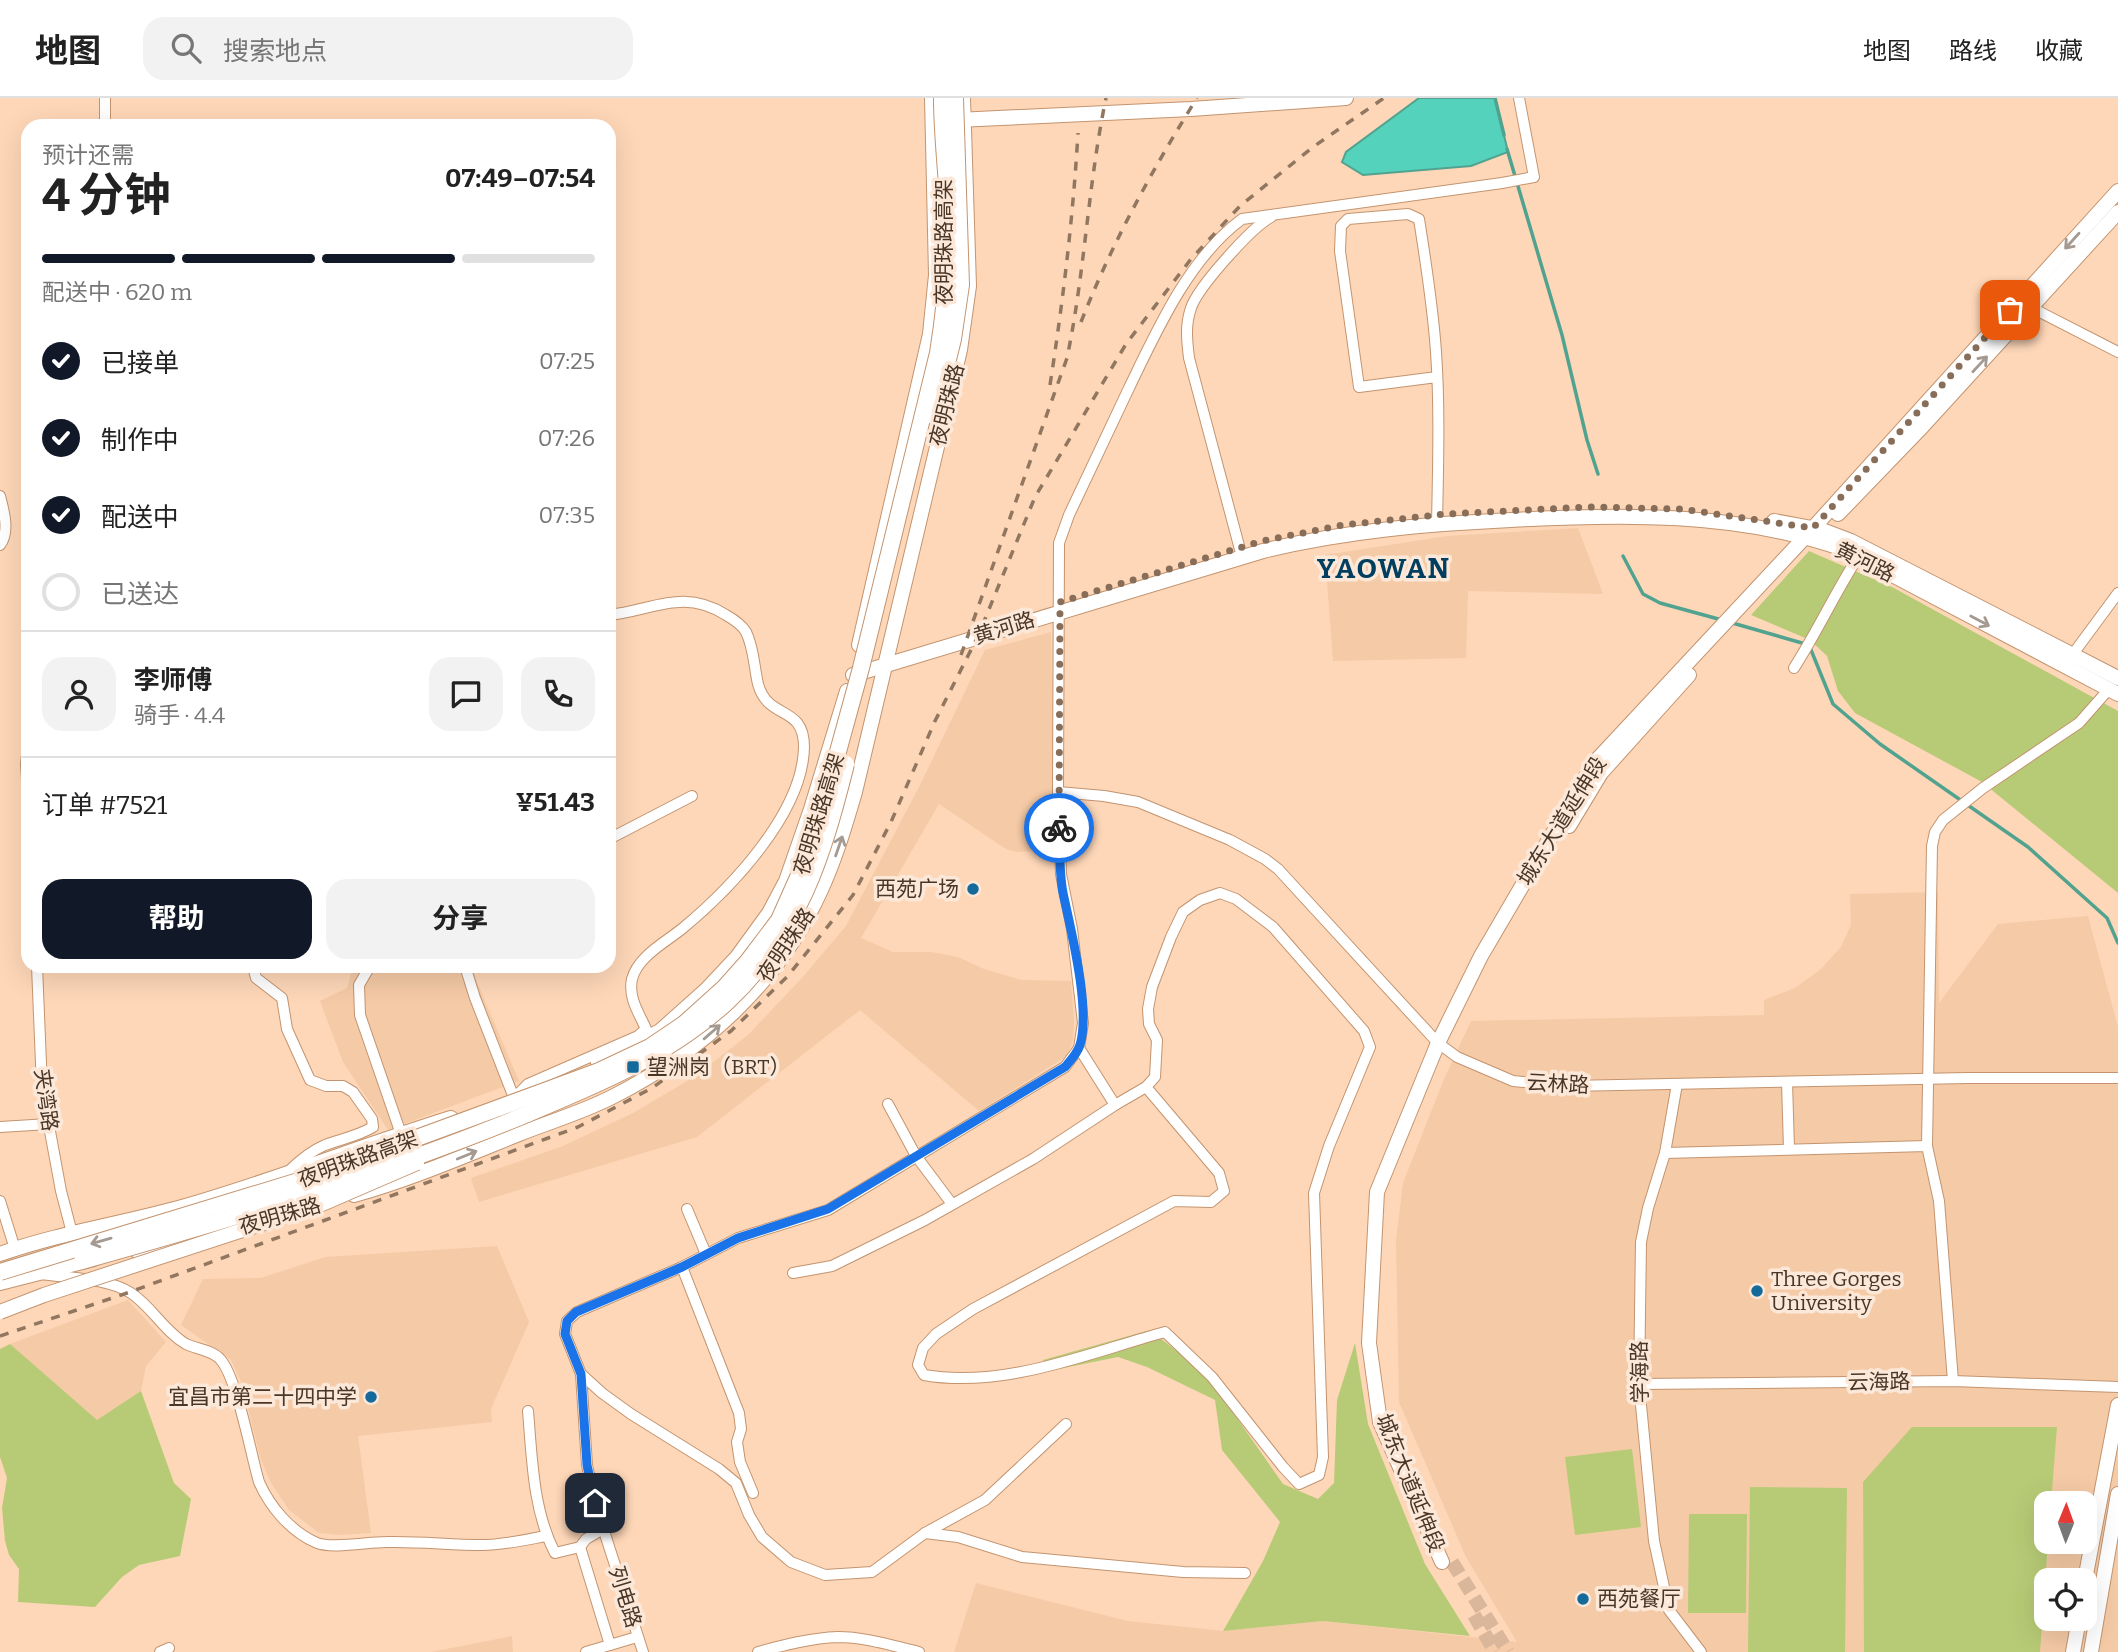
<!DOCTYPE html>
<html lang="zh">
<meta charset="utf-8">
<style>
:root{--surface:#fff;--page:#f2f2f2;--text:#222;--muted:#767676;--line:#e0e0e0;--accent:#111827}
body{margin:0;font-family:Bitter,"Noto Sans SC",serif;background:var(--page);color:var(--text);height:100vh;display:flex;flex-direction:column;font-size:26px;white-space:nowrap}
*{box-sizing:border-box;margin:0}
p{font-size:23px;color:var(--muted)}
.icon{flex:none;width:38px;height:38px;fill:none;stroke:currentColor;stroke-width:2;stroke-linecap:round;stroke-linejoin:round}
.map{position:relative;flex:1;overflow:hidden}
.details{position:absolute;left:21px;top:21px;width:595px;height:854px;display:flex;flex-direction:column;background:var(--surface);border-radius:21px;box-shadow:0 7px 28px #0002}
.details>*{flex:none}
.needle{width:46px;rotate:1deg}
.buttons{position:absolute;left:2034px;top:1393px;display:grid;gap:14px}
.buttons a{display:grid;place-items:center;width:63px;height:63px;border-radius:14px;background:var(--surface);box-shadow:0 7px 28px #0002;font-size:35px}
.pin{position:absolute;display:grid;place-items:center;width:60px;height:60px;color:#fff;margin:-30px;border-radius:14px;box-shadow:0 4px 10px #0006}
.courier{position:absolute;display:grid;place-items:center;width:70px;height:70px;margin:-35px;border:5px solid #1a73e8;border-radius:50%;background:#fff;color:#222;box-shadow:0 2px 9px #0007}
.headline em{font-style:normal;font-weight:700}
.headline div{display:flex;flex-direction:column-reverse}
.headline{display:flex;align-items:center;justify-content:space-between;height:119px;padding:0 21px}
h1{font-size:46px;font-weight:700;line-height:52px}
.bar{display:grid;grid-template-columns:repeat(4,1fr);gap:10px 7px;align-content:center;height:84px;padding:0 21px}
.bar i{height:9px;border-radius:5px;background:var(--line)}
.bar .selected{background:var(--accent)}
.bar p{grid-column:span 4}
.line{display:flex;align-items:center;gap:18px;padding:0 21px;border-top:2px solid var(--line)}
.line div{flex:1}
.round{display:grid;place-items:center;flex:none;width:74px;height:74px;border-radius:21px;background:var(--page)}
ol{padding:0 21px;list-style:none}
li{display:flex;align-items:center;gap:21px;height:77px}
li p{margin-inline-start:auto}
li .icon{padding:7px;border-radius:50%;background:var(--accent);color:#fff;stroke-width:4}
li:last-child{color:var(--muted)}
li i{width:38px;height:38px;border:4px solid var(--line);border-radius:50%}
.primary-button{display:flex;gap:14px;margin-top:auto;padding:14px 21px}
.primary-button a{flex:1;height:80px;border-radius:21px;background:var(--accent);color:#fff;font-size:28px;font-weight:700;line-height:80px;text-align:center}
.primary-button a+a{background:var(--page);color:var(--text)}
header{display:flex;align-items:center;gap:42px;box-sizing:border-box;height:98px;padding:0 35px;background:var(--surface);border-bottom:2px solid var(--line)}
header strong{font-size:33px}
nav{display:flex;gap:38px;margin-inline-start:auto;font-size:24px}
.search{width:490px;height:63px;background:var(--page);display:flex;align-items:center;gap:18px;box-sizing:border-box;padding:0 24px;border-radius:21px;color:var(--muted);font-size:26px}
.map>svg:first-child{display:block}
.built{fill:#f5caa6;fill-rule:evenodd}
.green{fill:#b7cb76}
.water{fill:#55d2bc;stroke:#51a38f;stroke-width:2}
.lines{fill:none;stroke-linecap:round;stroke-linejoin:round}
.stream{stroke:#51a38f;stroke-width:3.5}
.major-tunnel{stroke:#dab79b;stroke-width:14;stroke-dasharray:14 7;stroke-linecap:butt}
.minor-casing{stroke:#c3946f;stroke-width:12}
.major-casing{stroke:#c3946f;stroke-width:16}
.minor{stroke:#fff;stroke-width:10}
.major{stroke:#fff;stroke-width:14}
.rail{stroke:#917660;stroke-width:3.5;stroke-dasharray:9 9;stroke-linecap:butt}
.major-bridge-casing{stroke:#c3946f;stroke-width:16;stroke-linecap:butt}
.highway-bridge-casing{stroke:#c3946f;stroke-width:18;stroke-linecap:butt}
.major-bridge{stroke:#fff;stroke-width:14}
.highway-bridge{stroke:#fff;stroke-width:16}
.oneway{stroke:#a49a92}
.done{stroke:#886e59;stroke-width:7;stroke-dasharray:0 12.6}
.route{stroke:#1a73e8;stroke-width:9}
.poi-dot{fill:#146b9b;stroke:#fce8d9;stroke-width:2.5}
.labels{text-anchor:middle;stroke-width:7;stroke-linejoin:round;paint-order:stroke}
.street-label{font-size:21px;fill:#493626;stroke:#fce8d9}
.poi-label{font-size:21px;fill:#493626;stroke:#fce8d9;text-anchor:start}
.district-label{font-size:28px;font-weight:bold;letter-spacing:2px;fill:#003f60;stroke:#fce8d9}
</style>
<header>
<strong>地图</strong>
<div class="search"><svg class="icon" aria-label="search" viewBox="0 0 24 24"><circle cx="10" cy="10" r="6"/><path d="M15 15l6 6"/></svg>搜索地点</div>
<nav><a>地图</a><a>路线</a><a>收藏</a></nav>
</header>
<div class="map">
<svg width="2118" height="1554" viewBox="0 0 2118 1554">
<rect width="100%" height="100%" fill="#fed7b8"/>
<!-- built -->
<g class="built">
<polygon points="1578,430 1603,496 1468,493 1466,560 1333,563 1325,457 1447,438"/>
<polygon points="1051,534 1055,752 1017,754 1006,751 939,706 861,840 893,854 931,854 958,859 984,871 1021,882 1071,883 1074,923 1073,942 1067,958 979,1013 860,912 697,1039 479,1104 471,1080 563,1048 633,1015 694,979 748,937 801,881 846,828 919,689 985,552"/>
<path d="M1938,794L1939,905L1998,826L2088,818L2118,929V1554H954L976,1485L1128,1523L1223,1533L1323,1523L1517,1544L1466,1459L1399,1304L1396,1142L1403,1085L1444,981L1471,923L1764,917V902L1795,890L1821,871L1841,849L1851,827L1850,796ZM2046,1405H2084V1444H2046ZM2046,1482H2084V1521H2046Z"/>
<polygon points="353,868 472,868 477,884 519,983 388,1032 343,964 320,903 347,890"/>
<polygon points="497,1148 529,1224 491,1311 492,1324 358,1338 371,1435 341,1437 319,1435 289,1412 271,1385 260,1359 242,1286 231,1262 181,1227 203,1181 261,1180 325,1159"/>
<polygon points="128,1202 166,1244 146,1268 141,1293 97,1323 10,1246"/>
<polygon points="512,1538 513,1554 431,1554"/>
</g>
<!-- green -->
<g class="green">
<polygon points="1809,453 1894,490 2118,613 2118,795 1982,684 1855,615 1838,593 1827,558 1810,542 1751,517"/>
<polygon points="1150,1232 1206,1276 1283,1386 1318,1401 1334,1385 1337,1302 1355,1245 1368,1326 1425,1466 1470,1538 1323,1523 1223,1533 1263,1463 1280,1424 1222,1352 1215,1302 1147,1269 1118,1259 1044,1274 1043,1262"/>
<polygon points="10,1246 97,1322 141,1293 174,1385 191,1401 180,1458 139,1467 122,1479 95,1509 18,1504 19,1471 9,1457 5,1443 2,1410 7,1380 0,1359 0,1251"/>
<polygon points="1912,1329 2057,1329 2051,1405 2046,1405 2046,1444 2048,1444 2040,1554 1864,1554 1863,1384"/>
<polygon points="1632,1351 1641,1429 1575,1437 1565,1359"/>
<polygon points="1750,1389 1847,1390 1845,1554 1748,1554"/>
<polygon points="1689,1416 1747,1416 1746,1515 1688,1515"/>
</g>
<!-- water -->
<polygon class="water" points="1419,0 1495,0 1508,54 1471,68 1363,77 1342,64 1346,54"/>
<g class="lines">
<!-- stream -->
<g class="stream">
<polyline points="1495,0 1504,37"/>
<polyline points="1507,51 1562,237 1587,342 1598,376"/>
<polyline points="1623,458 1643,496 1660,505 1722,522"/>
<polyline points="1729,524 1809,547 1833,606 1880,646 2028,749 2107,820 2118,845"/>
</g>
<!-- major-tunnel -->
<g class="major-tunnel">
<polyline points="1452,1464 1508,1554"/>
<polyline points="1474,1517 1495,1554"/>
</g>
<defs>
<g id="minor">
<polyline points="105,28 105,0"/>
<polyline points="2032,210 2118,254"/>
<path d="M1437,279L1359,289L1340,153L1341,128L1348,121L1408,116L1419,121C1426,165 1433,209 1436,254C1440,312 1438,369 1437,427"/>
<path d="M0,398C4,413 10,434 0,447"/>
<path d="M1242,459L1189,260C1187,243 1185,227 1191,210C1198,189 1251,130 1271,119"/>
<polyline points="2070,560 2118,495"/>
<path d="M1794,570C1817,534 1835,495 1858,459"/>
<polyline points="28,648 26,666 28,698"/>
<polyline points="1058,694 1104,698 1138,704 1230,742 1265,761 1278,771 1438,945 1457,959 1513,983 1569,988 1968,980 2118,980"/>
<polyline points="609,741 692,698"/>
<polyline points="37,868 42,990 61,1093 72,1135"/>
<path d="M253,868L256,880L282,900L287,931L310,982L326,988H343L353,994L372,1021L373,1029C358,1038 341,1041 325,1047C311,1053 300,1062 289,1073"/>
<polyline points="370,868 359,887 360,917 401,1036"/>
<path d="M465,868L475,900L514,1000L528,986L638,938L646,931C639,915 628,900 632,881C638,858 666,844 683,830C731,790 803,715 804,649C804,606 768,623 758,586C754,569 754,550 746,534C742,527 733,521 726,517C683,490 654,512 609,517"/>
<polyline points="1079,950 1115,1007"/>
<polyline points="1787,984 1789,1051"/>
<polyline points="1677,986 1665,1055 1648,1110 1641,1144 1639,1286 1654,1443 1669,1512 1701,1554"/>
<polyline points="888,1006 916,1058 952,1106"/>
<polyline points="0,1029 49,1026"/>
<polyline points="1927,1048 1932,748 1935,734 1943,722 1983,690 2079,625 2109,591"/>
<polyline points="1665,1055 1927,1048 1939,1103 1953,1283"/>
<polyline points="0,1103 15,1151"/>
<polyline points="687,1111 706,1156"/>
<polyline points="682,1169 739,1315 741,1331 737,1344 740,1364 753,1395"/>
<path d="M793,1175L832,1168L925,1122L1033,1061L1115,1007L1146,989L1155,979L1157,942L1149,926L1148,911L1152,889L1171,839L1183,814L1200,802L1220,795L1236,801L1273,829L1364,933L1370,949L1329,1048L1314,1095L1323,1359L1319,1377L1299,1386L1283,1369L1212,1279L1165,1234C1088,1255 1005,1291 924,1277L918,1267L923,1250L936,1236L973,1211L1174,1103L1211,1104L1224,1093L1219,1075L1146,989"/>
<path d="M41,1176C68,1180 108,1180 131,1195C152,1209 164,1233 186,1246C196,1251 212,1252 220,1261C237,1279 251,1357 259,1384C270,1409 291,1434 317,1445C332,1451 368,1444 386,1444C418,1443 450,1447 482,1447C504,1447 525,1442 546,1438"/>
<polyline points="581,1276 602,1295 631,1316 719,1371 736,1385 749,1417 762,1439 791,1464 825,1477 872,1474 925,1435 985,1402 1066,1326"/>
<polyline points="1639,1286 1953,1283 2118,1289"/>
<path d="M528,1313C532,1360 533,1413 555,1455L580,1449L586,1441L603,1431"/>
<polyline points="925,1435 958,1439 1022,1459 1183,1474 1245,1475"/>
<polyline points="580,1449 610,1547"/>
<polyline points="160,1554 169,1550"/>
<polyline points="586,1554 637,1539"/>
<path d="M643,1554L595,1405L587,1367L581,1276L565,1236L567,1223L577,1214L682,1169L738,1140L828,1112L1065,969L1079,950L1083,925L1072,831L1061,776L1058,694L1059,445L1069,417C1089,374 1109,332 1129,290C1157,232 1189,160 1242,121L1502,85L1534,79L1519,0"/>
<path d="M758,1554C784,1547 811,1540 838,1539C865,1539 893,1548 919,1554"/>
</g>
<g id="major">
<polyline points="957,22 1191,11 1346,0"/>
<polyline points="1838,416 1919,332 2118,114"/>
<polyline points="1774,423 1822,432 1851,443 2118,580"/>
<polyline points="859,547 930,236 936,177 932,0"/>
<path d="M853,577L1263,453C1344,433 1427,426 1511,422C1620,416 1738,414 1843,451L2118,596"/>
<polyline points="1569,728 1601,675 1689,577"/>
<polyline points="598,965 660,933 706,892 737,859 769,815 786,783 811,711 847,593"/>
<path d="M354,1097C411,1081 464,1058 519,1036C549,1024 583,1014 612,999C701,954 778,886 820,794C835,762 845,728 855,694L960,252L969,188L963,0"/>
<polyline points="138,1154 190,1143"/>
<path d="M0,1156C59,1135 121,1126 182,1109C273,1083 361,1048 451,1020"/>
<polyline points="0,1185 94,1161"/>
<polyline points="1442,1464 1380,1324 1369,1245 1377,1094 1438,945 1481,858 1594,665 1805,439 2118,93"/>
<polyline points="2084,1487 2118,1307"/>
<polyline points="2073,1554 2079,1521"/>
<polyline points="2091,1554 2118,1396"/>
</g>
</defs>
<!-- minor casing -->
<use href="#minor" class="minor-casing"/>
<!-- major casing -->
<use href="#major" class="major-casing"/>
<!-- minor -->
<use href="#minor" class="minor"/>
<!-- major -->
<use href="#major" class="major"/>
<!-- rail -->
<g class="rail">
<path d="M1081,224C1112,145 1152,72 1197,0"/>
<path d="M1050,287C1063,203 1073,120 1078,35"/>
<path d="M961,557L1067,260C1085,174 1088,86 1106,0"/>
<polyline points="0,1238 130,1194 578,1029 652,990 731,933 787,879 853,797 891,724 935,623 978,538 1035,399 1126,246 1191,161 1240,108 1313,49 1384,0"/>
</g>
<defs>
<polyline id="major-bridge" points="0,1214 44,1197 322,1106 417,1065"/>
<g id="highway-bridge">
<polyline points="934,318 953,241 961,187 955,0"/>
<path d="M82,1163C230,1122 377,1077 520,1019C594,988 667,959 727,904C799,837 823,758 846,666"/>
<path d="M0,1174L305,1081L599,973L650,949L684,926L724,890L748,863L779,822L812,748L861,570L938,255C945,211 949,170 949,125C948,83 942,42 942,0"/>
</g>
</defs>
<!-- major-bridge casing -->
<use href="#major-bridge" class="major-bridge-casing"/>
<!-- highway-bridge casing -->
<use href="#highway-bridge" class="highway-bridge-casing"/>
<!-- major-bridge -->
<use href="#major-bridge" class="major-bridge"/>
<!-- highway-bridge -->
<use href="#highway-bridge" class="highway-bridge"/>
</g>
<!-- one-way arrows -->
<defs><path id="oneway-shaft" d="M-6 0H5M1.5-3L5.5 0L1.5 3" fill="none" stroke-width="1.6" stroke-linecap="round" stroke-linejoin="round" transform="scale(1.75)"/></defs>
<g class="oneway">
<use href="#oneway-shaft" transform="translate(2072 143) rotate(132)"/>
<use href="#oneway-shaft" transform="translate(1980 266) rotate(-47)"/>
<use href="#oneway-shaft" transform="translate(1980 523) rotate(28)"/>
<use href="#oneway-shaft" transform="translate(839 748) rotate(-71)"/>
<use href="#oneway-shaft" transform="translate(712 934) rotate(-41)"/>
<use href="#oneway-shaft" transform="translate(467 1057) rotate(-22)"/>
<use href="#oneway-shaft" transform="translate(101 1143) rotate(164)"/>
</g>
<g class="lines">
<!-- done -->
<polyline class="done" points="1059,730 1060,504 1262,443 1343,427 1446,416 1589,409 1681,411 1813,430 2010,212"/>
<!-- route -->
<path class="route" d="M595,1405L587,1367L581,1276L565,1236L567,1223L576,1214L682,1169L738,1140L828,1111L1065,969C1071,962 1077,956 1080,947C1091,911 1071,833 1063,795C1059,774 1060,751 1059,730"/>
</g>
<!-- markers -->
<g class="poi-dot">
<circle cx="973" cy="791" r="7"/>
<rect x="626" y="962" width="14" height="14" rx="3.5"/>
<circle cx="1757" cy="1193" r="7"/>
<circle cx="371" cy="1299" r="7"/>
<circle cx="1583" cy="1501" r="7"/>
</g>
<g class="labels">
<!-- street labels -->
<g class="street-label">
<text transform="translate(944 144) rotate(-90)" y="7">夜明珠路高架</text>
<text transform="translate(947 307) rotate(-76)" y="7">夜明珠路</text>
<text transform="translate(1865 464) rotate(26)" y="7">黄河路</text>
<text transform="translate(1004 530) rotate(-17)" y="7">黄河路</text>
<text transform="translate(819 716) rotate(-73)" y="7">夜明珠路高架</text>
<text transform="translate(1562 723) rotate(-58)" y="7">城东大道延伸段</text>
<text transform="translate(786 847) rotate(-56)" y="7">夜明珠路</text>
<text transform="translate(1558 986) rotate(3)" y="7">云林路</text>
<text transform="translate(46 1002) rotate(82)" y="7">夹湾路</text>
<text transform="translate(358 1061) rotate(-20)" y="7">夜明珠路高架</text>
<text transform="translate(280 1118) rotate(-16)" y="7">夜明珠路</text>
<text transform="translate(1640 1274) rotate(-91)" y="7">学海路</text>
<text transform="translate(1879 1284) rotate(-1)" y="7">云海路</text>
<text transform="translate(1410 1385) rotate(68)" y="7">城东大道延伸段</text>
<text transform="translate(625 1499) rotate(73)" y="7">列电路</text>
</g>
<!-- poi labels -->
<g class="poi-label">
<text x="959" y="798" text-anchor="end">西苑广场</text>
<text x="647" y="976">望洲岗（BRT）</text>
<text x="1771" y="1188">Three Gorges<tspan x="1771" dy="24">University</tspan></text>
<text x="357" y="1306" text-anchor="end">宜昌市第二十四中学</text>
<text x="1597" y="1508">西苑餐厅</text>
</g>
<!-- district labels -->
<g class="district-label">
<text x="1384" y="480">YAOWAN</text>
</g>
</g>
</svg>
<div class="buttons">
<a><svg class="needle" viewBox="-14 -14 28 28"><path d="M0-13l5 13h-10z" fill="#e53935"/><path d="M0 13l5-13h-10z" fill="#767676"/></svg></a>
<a><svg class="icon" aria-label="locate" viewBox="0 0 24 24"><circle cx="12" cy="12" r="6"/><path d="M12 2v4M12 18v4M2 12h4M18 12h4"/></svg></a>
</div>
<div class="pin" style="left:2010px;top:212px;background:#ea580c"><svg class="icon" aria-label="bag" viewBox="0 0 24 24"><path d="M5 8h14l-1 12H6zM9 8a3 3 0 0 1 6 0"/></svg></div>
<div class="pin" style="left:595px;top:1405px;background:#1f2937"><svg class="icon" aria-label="home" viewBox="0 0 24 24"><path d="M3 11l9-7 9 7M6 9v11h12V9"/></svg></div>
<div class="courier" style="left:1059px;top:730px"><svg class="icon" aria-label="bike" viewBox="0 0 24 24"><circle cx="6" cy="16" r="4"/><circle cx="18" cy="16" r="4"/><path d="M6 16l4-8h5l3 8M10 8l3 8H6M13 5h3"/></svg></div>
<section class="details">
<div class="headline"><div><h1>4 分钟</h1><p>预计还需</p></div><em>07:49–07:54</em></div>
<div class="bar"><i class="selected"></i><i class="selected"></i><i class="selected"></i><i></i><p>配送中 · 620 m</p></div>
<ol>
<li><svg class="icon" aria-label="check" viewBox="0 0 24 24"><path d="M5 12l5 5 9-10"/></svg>已接单<p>07:25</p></li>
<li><svg class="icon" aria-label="check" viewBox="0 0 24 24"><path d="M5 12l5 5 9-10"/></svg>制作中<p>07:26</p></li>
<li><svg class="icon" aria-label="check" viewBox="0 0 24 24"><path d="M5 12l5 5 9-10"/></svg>配送中<p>07:35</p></li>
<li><i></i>已送达</li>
</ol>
<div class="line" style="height:126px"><a class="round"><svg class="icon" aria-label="person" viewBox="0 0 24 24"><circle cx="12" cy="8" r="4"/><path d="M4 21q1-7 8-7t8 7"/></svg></a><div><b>李师傅</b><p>骑手 · 4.4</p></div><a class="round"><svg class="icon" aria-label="chat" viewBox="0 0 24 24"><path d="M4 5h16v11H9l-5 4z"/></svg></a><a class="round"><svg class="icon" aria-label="phone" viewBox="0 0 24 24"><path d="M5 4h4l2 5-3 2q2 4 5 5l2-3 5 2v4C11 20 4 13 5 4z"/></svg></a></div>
<div class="line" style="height:91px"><div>订单 #7521</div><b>¥51.43</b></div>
<div class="primary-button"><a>帮助</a><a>分享</a></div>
</section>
</div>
